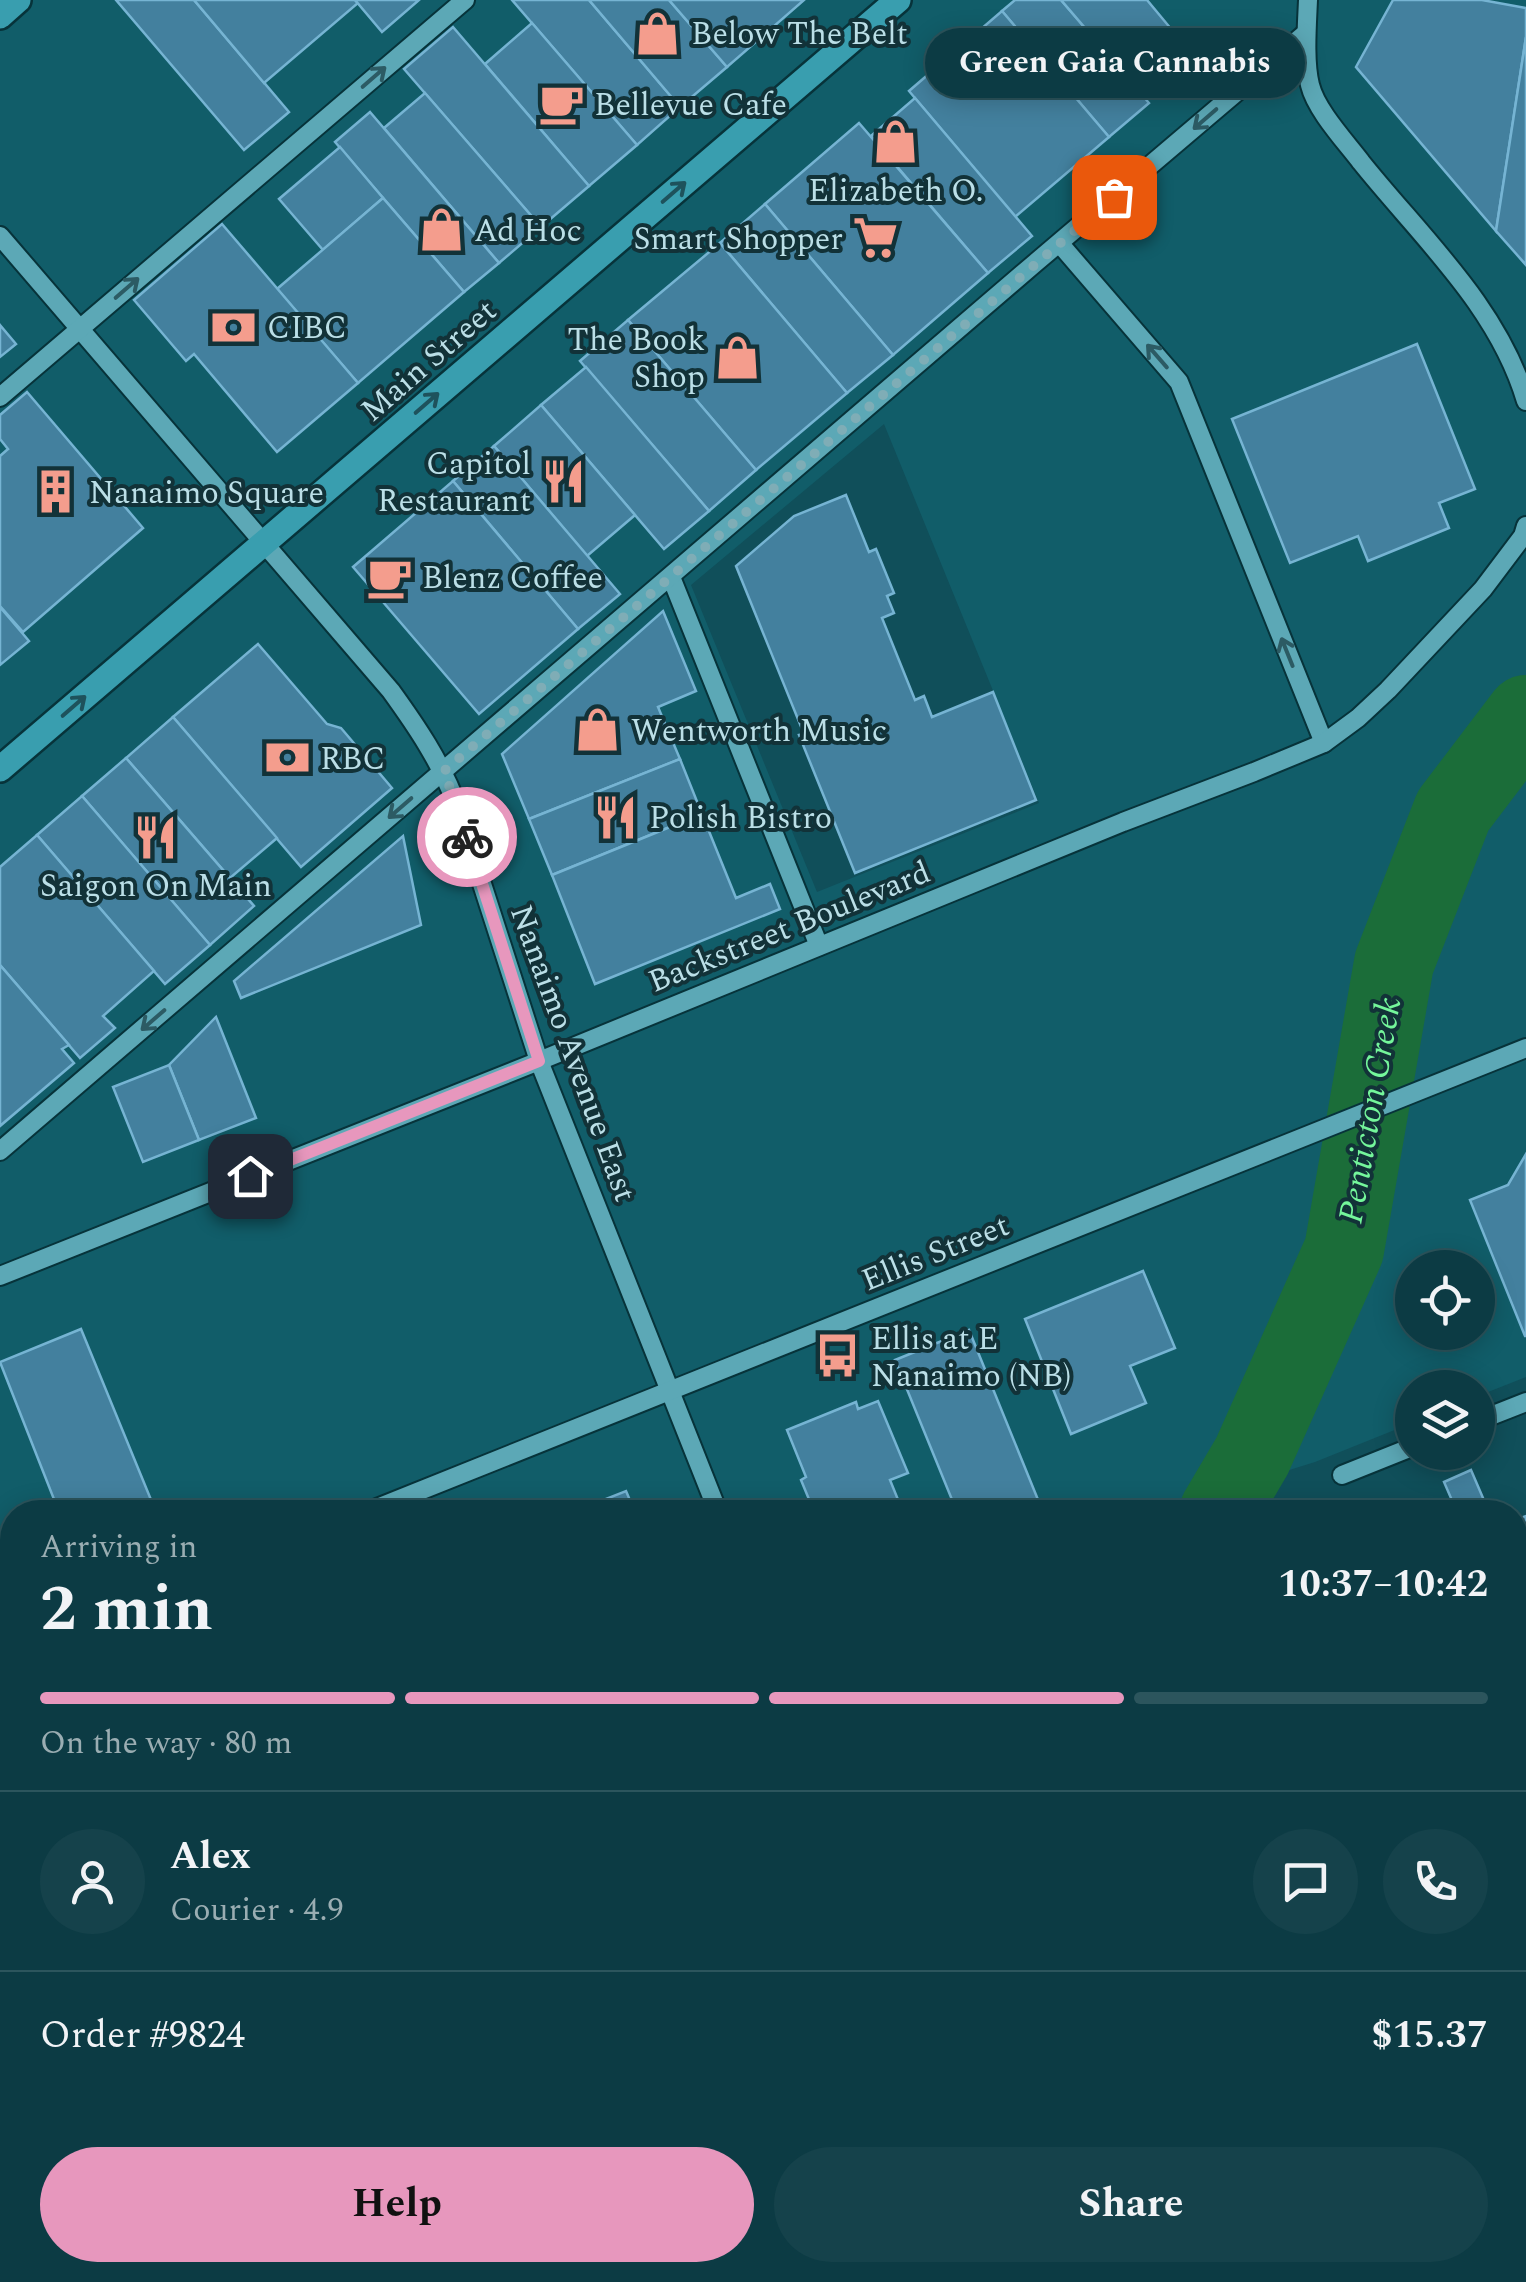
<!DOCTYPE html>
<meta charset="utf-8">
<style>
:root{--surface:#0c3b44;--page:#15424b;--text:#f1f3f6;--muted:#9aadb2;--line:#2c555d;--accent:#e797bd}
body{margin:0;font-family:Spectral,serif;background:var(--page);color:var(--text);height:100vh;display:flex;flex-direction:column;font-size:38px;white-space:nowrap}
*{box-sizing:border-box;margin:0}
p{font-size:32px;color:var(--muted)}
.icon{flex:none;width:55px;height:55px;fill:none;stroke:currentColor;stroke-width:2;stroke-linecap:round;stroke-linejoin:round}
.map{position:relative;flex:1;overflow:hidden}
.panel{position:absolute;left:0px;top:1500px;width:1528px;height:782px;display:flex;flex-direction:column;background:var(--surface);border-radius:40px 40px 0 0;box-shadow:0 5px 25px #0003,0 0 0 2px var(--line)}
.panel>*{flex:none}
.buttons{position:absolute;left:1395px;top:1250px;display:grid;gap:20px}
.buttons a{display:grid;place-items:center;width:100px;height:100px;border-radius:50%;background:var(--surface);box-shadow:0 5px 25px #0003,0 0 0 2px var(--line);font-size:50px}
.pin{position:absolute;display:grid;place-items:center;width:85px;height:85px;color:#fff;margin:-42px;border-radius:20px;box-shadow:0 5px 15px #0006}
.courier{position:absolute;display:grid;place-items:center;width:100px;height:100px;margin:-50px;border:8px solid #e797bd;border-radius:50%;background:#fff;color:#222;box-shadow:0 2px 12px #0007}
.bubble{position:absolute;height:70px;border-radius:35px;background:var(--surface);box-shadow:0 5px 25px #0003,0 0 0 2px var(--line);font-size:32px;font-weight:700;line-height:70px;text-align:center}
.summary em{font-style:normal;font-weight:700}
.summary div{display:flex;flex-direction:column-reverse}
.summary{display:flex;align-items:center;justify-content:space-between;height:170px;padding:0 40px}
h1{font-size:65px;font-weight:700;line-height:75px}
.bar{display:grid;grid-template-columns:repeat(4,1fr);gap:15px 10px;align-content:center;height:120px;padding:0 40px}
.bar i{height:12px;border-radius:8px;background:var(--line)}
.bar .active{background:var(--accent)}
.bar p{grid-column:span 4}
.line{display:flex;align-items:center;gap:25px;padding:0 40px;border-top:2px solid var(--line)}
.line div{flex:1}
.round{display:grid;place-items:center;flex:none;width:105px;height:105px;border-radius:52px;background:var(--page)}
.button{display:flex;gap:20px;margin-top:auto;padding:20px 40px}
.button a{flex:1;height:115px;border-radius:60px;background:var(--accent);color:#111;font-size:40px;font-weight:700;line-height:115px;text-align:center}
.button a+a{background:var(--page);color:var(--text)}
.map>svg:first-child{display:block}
.built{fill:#115d69;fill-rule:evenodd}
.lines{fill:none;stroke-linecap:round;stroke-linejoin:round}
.river{stroke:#1b6d39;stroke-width:80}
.building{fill:#43809e;stroke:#76b4d3;stroke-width:2.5}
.minor-casing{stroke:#07333a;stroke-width:22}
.major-casing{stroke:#07333a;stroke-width:30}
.minor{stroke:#5ca8b6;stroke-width:18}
.major{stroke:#399eaf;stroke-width:25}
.oneway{stroke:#2c5b64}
.oneway2{stroke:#1e525c}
.done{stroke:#7fadb6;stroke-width:10;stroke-dasharray:0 18}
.route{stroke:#e797bd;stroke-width:12}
.labels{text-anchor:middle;stroke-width:8;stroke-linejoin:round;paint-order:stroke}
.poi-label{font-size:32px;fill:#bbdfe7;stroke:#123238;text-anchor:start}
.street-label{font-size:32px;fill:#bbdfe7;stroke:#123238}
.water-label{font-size:35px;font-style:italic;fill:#74f69b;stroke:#123238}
</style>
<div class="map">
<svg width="1526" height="2282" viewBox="0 0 1526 2282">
<rect width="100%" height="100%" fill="#104f5a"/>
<!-- built -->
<path class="built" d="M0,0H1526V1377L1478,1396V1388H1412V1423L1315,1462L1155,1512H12V2270H137L108,2282H0ZM884,424L1039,803L817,892L691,585ZM1412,1268H1478V1332H1412Z"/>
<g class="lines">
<!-- river -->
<g class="river">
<polyline points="1219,1512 1252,1456 1344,1250 1394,963 1453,811 1526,715"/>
<polyline points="956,2282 962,2270"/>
</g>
</g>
<!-- building -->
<g class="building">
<polygon points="116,0 194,0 289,112 244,150"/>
<polygon points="194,0 355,0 358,3 264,83"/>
<polygon points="355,0 419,0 382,32"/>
<polygon points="512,0 589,0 680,107 637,145"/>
<polygon points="589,0 669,0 727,67 680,107"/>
<polygon points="669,0 804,0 727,67"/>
<polygon points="1015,0 1061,0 1149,103 1109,137 1002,11"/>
<polygon points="1061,0 1147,0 1172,30 1123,72"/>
<polygon points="1393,0 1482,0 1526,8 1526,37 1496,231 1356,67"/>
<polygon points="1002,11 1109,137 1015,217 909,91"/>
<polygon points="532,23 637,145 589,186 485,64"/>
<polygon points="453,27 589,186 541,227 404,69"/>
<polygon points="1526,37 1526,265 1496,231"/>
<polygon points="425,93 541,227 499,263 384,128"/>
<polygon points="915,98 1032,236 988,273 871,136"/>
<polygon points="370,112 499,263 464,292 335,142"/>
<polygon points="859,123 988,273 893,355 765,204"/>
<polygon points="340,147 383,198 323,250 279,199"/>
<polygon points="383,198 464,292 358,383 277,289"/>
<polygon points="765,204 893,355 847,393 720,243"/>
<polygon points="222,224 358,383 277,452 194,354 186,361 134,300"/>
<polygon points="720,243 847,393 756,470 628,320"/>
<polygon points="628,320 756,470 709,511 580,361"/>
<polygon points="0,325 16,344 0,357"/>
<polygon points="1417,344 1475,489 1439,503 1449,528 1368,561 1358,536 1290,563 1232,419"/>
<polygon points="586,367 709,511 664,549 541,405"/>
<polygon points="27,392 143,528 23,632 0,606 0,456 8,449 0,439 0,415"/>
<polygon points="541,405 635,515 587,556 494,446"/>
<polygon points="494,446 620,594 578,629 453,481"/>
<polygon points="453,481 578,629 479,714 353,567"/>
<polygon points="846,495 869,552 876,549 894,593 887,596 894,613 882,618 915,700 924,696 932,717 993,692 1036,800 855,873 799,735 804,734 736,566 794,516"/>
<polygon points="0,607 29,641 0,665"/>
<polygon points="663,611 696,691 658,707 680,759 529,819 502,754"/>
<polygon points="258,644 327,724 341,728 392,788 301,867 173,717"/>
<polygon points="173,717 277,838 230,878 126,758"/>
<polygon points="126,758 254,906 210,945 82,796"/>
<polygon points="680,759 702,814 552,875 529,819"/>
<polygon points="82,796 210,945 165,984 37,835"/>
<polygon points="702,814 736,898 770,884 780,909 595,984 552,875"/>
<polygon points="37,835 154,971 103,1016 115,1028 80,1058 0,965 0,867"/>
<polygon points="403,836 421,925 241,998 234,981"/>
<polygon points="0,965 69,1045 62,1049 74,1063 0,1126"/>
<polygon points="216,1017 256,1118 199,1140 169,1065"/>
<polygon points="169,1065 199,1140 143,1162 113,1087"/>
<polygon points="1526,1154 1526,1336 1525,1336 1470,1200 1508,1185"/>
<polygon points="1143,1271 1175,1348 1130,1366 1146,1403 1071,1434 1025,1319"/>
<polygon points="81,1329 156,1512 59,1512 0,1362"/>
<polygon points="969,1330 1043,1512 999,1512 997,1509 988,1512 957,1512 895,1360"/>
<polygon points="878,1401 908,1473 890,1480 903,1512 830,1512 826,1503 813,1509 801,1480 806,1477 787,1430 856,1402 858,1409"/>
<polygon points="1471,1470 1489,1512 1457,1512 1444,1482"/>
<polygon points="626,1491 635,1512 573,1512"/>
<polygon points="1526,1516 1526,1568 1515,1541 1515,1520"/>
<polygon points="12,1729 12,1972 0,1976 0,1734"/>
<polygon points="1526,1921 1526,1992 1521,1994 1515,1979 1515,1926"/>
<polygon points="12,2062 12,2172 0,2140 0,2067"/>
<polygon points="687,2270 720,2270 724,2282 668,2282 666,2278"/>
<polygon points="743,2270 847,2270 818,2282 748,2282"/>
</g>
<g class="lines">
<defs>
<g id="minor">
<path d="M1308,0C1307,24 1304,62 1310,85C1316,110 1345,141 1361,162C1421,237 1498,306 1526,401"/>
<path d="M0,236L391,691C417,727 440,761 456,803L539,1061L718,1512"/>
<polyline points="1060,244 1179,382 1324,743"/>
<polyline points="0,397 465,0"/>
<polyline points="671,577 819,946"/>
<polyline points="0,1151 1034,264 1306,33"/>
<polyline points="0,1276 539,1061 1123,822 1254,772 1324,743 1358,718 1388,690 1483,589 1523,536 1526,526"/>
<polyline points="1478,1421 1526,1402"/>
<polyline points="1342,1475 1412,1447"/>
<polyline points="367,1512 1526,1048"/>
<polyline points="0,1660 12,1655"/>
<polyline points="1515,1771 1526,1767"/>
<polyline points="0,2010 12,2005"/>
<polyline points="1515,2137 1526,2132"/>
<polyline points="281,2282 311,2270"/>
<polyline points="881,2282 887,2270"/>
<polyline points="1155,2282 1184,2270"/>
</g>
<g id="major">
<polyline points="0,16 18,0"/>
<polyline points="0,769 898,0"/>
</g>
</defs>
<!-- minor casing -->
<use href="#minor" class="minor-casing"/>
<!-- major casing -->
<use href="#major" class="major-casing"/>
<!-- minor -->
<use href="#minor" class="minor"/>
<!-- major -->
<use href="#major" class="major"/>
</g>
<!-- one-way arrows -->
<defs><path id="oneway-shaft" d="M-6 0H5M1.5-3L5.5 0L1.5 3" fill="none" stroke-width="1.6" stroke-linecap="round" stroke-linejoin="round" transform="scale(2.5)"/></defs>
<g class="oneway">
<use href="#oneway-shaft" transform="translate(374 77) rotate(-41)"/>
<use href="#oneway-shaft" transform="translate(1205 119) rotate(139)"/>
<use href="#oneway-shaft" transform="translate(127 288) rotate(-41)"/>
<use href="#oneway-shaft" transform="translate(1157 356) rotate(-131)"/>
<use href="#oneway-shaft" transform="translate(1287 652) rotate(-112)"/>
<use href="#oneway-shaft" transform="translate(400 808) rotate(139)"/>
<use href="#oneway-shaft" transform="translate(153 1020) rotate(139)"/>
</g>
<g class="oneway2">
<use href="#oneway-shaft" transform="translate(674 192) rotate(-41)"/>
<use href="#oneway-shaft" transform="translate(427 403) rotate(-41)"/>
<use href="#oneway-shaft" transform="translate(74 706) rotate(-41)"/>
</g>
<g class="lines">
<!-- done -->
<polyline class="done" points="467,837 444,771 1114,197"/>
<!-- route -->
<polyline class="route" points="250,1176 539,1061 467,837"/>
</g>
<!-- icons -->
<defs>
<symbol id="shop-bare" viewBox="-9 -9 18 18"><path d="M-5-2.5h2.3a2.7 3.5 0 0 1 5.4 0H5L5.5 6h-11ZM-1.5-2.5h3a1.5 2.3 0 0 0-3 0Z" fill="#f49d8d" stroke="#123238" stroke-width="2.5" paint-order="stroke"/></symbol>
<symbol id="cafe-bare" viewBox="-9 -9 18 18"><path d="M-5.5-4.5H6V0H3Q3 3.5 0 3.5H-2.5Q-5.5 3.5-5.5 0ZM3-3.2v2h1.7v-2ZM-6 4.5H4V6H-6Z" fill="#f49d8d" stroke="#123238" stroke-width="2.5" paint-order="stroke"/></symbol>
<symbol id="supermarket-bare" viewBox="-9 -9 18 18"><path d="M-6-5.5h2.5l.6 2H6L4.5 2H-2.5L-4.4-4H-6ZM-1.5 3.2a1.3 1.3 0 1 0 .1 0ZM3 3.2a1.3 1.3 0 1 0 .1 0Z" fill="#f49d8d" stroke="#123238" stroke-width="2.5" paint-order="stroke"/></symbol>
<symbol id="bank-bare" viewBox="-9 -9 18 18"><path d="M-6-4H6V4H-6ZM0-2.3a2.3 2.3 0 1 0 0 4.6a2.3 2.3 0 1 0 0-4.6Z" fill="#f49d8d" stroke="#123238" stroke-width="2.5" paint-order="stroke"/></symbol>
<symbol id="restaurant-bare" viewBox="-9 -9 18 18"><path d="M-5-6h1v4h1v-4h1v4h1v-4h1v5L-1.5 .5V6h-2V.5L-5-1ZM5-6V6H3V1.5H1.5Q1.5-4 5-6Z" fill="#f49d8d" stroke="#123238" stroke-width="2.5" paint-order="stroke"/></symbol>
<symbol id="building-bare" viewBox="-9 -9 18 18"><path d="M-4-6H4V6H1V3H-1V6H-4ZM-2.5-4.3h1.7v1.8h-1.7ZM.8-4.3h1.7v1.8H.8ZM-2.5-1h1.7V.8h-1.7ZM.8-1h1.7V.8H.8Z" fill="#f49d8d" stroke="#123238" stroke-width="2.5" paint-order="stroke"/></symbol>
<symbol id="bus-bare" viewBox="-9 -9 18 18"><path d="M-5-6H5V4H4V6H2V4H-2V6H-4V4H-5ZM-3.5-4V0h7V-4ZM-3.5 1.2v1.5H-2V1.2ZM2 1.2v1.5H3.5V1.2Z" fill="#f49d8d" stroke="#123238" stroke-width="2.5" paint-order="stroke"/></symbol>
</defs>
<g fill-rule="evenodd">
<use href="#shop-bare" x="626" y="2" width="63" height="63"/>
<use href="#cafe-bare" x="530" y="72" width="63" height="63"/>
<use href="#shop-bare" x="864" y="110" width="63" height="63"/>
<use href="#shop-bare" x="410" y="198" width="63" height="63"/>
<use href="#supermarket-bare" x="844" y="206" width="63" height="63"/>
<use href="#bank-bare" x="202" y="296" width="63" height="63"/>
<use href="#shop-bare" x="706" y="326" width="63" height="63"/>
<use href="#restaurant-bare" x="532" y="450" width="63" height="63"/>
<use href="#building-bare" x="24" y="460" width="63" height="63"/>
<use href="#cafe-bare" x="358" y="546" width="63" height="63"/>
<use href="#shop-bare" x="566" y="698" width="63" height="63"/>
<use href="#bank-bare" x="256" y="726" width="63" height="63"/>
<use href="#restaurant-bare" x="584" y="786" width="63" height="63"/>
<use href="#restaurant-bare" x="124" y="806" width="63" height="63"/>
<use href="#bus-bare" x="806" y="1324" width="63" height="63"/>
</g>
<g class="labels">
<!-- poi labels -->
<g class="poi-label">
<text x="691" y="44">Below The Belt</text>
<text x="594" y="115">Bellevue Cafe</text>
<text x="896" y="201" text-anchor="middle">Elizabeth O.</text>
<text x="474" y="241">Ad Hoc</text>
<text x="843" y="249" text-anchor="end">Smart Shopper</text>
<text x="267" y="338">CIBC</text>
<text x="705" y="350" text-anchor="end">The Book<tspan x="705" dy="37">Shop</tspan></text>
<text x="531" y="474" text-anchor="end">Capitol<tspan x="531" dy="37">Restaurant</tspan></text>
<text x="89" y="503">Nanaimo Square</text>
<text x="422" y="588">Blenz Coffee</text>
<text x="631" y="741">Wentworth Music</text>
<text x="320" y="769">RBC</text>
<text x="649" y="828">Polish Bistro</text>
<text x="156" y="896" text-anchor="middle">Saigon On Main</text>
<text x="871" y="1349">Ellis at E<tspan x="871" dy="37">Nanaimo (NB)</tspan></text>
</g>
<!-- street labels -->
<g class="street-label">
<text transform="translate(428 360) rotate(-41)" y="11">Main Street</text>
<text transform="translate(789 926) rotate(-22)" y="11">Backstreet Boulevard</text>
<text transform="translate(574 1053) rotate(70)" y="11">Nanaimo Avenue East</text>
<text transform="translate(935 1252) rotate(-22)" y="11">Ellis Street</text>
</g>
<!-- water labels -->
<g class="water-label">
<text transform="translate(1369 1110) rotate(-80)" y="12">Penticton Creek</text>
</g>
</g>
</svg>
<div class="buttons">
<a><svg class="icon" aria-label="locate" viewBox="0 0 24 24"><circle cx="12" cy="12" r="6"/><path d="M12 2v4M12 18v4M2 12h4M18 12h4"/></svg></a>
<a><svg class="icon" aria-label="layers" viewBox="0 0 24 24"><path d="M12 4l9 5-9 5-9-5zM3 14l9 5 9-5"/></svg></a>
</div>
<div class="pin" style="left:1114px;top:197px;background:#ea580c"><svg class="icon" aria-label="bag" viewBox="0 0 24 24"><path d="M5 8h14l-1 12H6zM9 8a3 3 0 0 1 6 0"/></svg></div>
<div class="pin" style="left:250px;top:1176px;background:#1f2937"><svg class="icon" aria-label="home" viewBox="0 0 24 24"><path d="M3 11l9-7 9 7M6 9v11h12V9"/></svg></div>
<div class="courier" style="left:467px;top:837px"><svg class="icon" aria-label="bike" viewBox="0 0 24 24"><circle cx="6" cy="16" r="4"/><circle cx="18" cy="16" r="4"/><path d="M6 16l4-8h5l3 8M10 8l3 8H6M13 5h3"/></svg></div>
<div class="bubble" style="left:925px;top:28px;width:380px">Green Gaia Cannabis</div>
<section class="panel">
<div class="summary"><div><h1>2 min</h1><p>Arriving in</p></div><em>10:37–10:42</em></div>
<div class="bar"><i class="active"></i><i class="active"></i><i class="active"></i><i></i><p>On the way · 80 m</p></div>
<div class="line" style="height:180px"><a class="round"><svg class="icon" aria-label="person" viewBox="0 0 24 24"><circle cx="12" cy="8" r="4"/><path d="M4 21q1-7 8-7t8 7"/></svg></a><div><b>Alex</b><p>Courier · 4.9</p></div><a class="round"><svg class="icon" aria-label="chat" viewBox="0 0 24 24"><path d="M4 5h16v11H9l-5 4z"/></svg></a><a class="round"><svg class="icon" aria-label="phone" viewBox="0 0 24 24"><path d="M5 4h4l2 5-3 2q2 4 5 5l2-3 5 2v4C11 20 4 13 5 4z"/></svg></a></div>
<div class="line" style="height:130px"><div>Order #9824</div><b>$15.37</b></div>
<div class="button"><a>Help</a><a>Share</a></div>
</section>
</div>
